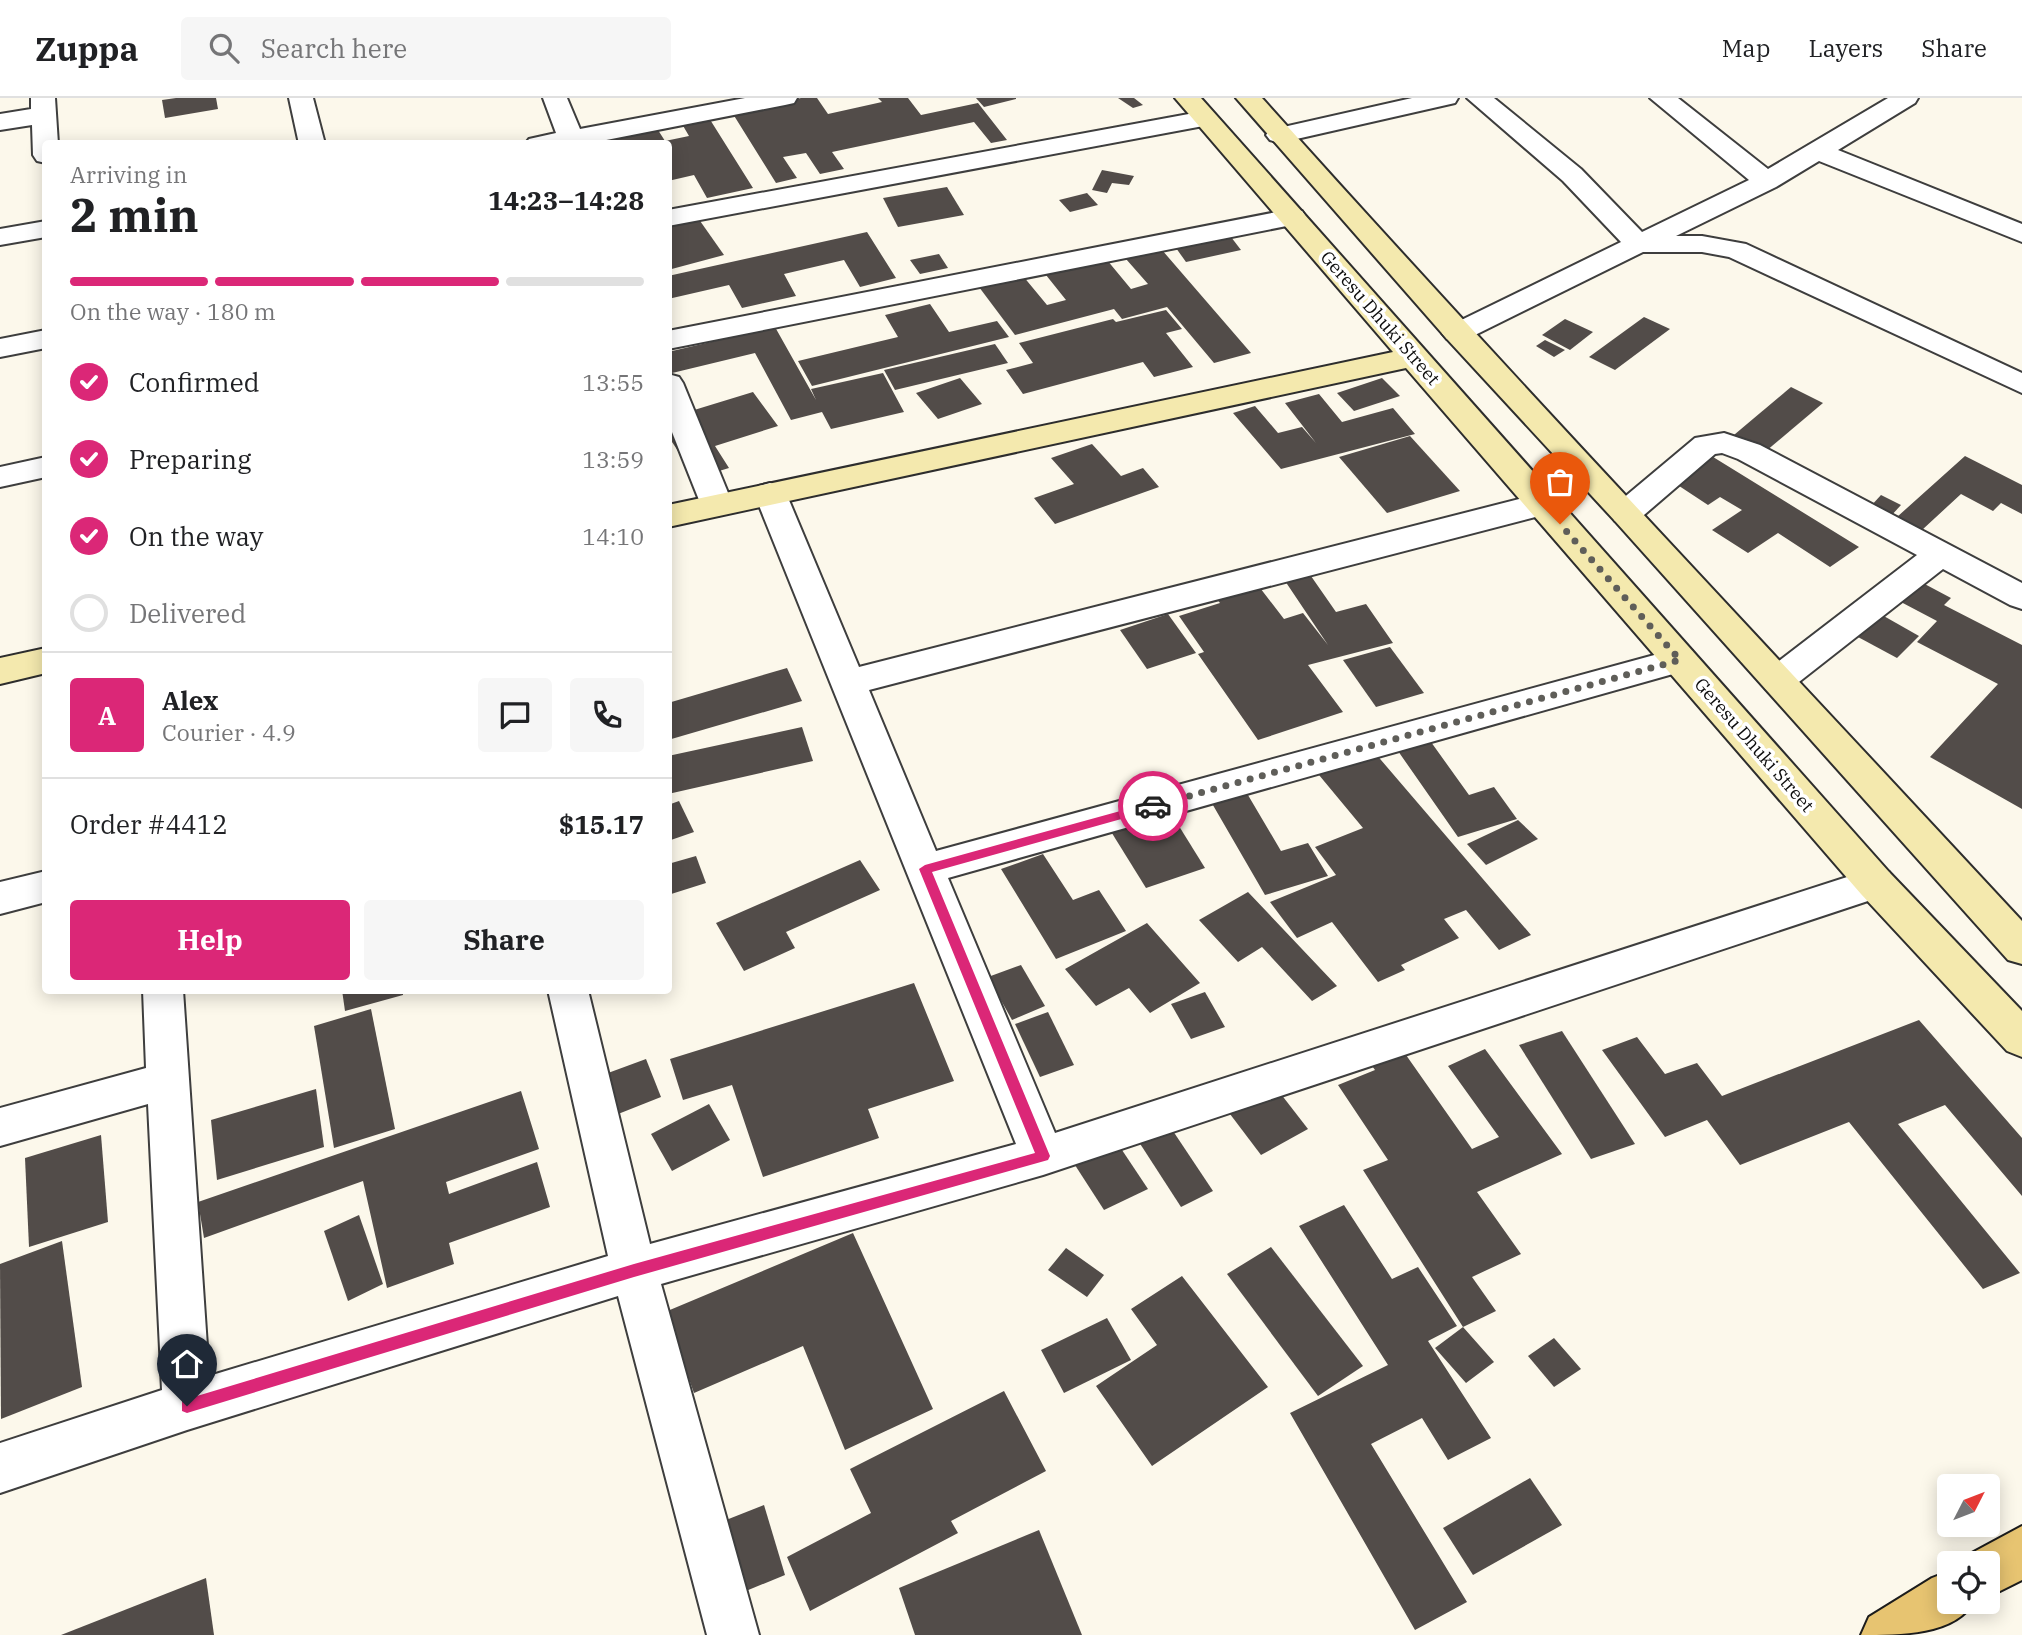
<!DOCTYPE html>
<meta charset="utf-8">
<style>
:root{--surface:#fff;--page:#f6f6f6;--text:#202124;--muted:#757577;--line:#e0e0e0;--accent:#db2777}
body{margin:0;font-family:"IBM Plex Serif",serif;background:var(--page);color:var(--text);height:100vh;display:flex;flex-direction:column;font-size:26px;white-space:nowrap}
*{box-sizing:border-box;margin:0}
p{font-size:23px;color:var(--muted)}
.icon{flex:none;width:38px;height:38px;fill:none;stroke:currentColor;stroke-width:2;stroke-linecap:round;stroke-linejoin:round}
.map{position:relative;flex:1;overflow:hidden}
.sheet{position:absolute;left:42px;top:42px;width:630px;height:854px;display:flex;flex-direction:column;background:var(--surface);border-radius:7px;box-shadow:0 4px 18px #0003}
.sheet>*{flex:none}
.needle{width:46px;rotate:48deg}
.controls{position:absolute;left:1937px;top:1376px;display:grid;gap:14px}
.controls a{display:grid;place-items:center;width:63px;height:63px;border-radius:7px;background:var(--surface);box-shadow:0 4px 18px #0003;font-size:35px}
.pin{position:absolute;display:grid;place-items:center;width:60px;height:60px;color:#fff;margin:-72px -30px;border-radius:50% 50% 50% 0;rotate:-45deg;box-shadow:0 0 7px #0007}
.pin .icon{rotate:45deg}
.courier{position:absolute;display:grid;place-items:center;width:70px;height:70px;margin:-35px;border:5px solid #db2777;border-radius:50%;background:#fff;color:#222;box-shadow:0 2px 9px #0007}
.headline em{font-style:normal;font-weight:800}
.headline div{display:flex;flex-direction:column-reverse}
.headline{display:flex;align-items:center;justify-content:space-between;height:119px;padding:0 28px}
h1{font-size:46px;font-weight:800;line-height:52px}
.bar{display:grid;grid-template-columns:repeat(4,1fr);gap:10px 7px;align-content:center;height:84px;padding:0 28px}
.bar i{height:9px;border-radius:5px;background:var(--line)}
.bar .current{background:var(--accent)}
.bar p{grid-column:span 4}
.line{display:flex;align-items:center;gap:18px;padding:0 28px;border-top:2px solid var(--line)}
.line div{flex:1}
.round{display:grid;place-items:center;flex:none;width:74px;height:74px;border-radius:7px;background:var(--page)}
ol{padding:0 28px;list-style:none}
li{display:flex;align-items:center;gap:21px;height:77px}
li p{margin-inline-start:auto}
li .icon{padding:7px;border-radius:50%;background:var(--accent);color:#fff;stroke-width:4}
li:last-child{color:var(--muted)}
li i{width:38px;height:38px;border:4px solid var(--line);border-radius:50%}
.button{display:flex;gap:14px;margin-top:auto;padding:14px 28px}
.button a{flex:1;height:80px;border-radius:7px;background:var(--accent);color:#fff;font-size:28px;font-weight:800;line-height:80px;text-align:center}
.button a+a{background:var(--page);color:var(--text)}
header{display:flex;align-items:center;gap:42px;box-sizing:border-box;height:98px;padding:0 35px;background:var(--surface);border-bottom:2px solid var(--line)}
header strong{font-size:33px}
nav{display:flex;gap:38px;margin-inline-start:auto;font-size:24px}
.search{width:490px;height:63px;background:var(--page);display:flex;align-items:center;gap:18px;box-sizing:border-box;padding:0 24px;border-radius:7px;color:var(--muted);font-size:26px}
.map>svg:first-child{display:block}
.building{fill:#524c49}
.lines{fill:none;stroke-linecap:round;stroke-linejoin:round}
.street-casing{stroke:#3e3e3e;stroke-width:4}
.secondary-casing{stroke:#2d2d2d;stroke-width:4}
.primary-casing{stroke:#1c1c1c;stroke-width:4}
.street{fill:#fff;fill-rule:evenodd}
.secondary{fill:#f4e9ae;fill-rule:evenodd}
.primary{fill:#e7c471;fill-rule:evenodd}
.route{fill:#db2777}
.done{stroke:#5f5e59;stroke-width:7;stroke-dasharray:0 12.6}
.labels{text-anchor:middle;stroke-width:7;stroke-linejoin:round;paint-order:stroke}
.street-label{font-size:18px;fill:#0b0b0b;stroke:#fff}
</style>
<header>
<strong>Zuppa</strong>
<div class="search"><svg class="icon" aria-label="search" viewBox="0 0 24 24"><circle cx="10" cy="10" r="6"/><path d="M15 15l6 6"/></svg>Search here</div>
<nav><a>Map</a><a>Layers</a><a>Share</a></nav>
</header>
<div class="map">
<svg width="2022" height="1537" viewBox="0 0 2022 1537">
<rect width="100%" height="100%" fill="#fcf8eb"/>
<!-- building -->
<g class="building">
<polygon points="176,0 216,0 218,11 165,20 162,2"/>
<polygon points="801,0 817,0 828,16 882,4 878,0 908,0 921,17 978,5 1007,42 991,45 974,24 832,54 844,71 820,76 806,55 783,59 797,80 776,85 733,16"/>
<polygon points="976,0 1016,0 1016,1 984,9"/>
<polygon points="1118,0 1134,0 1143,7 1133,10"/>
<polygon points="709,20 753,90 707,100 694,77 668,83 668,46 610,46 602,31 651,21 665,43 689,38 682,26"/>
<polygon points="1102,72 1134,78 1129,87 1112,85 1107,95 1092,92"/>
<polygon points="947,89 964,117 898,129 883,100"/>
<polygon points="1087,95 1098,107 1070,114 1059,102"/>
<polygon points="698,120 724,157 668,172 668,128"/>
<polygon points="867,134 896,180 860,189 844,162 784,176 796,198 742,210 729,187 668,201 668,178"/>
<polygon points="1231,139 1241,152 1186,164 1176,150"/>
<polygon points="1162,152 1251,255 1214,265 1167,209 1122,221 1114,211 1015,237 979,189 1023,178 1047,207 1066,202 1046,177 1107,162 1131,191 1148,186 1126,161"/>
<polygon points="939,156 948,170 920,176 910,162"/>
<polygon points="930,206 949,234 997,223 1009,239 812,288 798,263 898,239 885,217"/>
<polygon points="1166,212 1182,231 1166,235 1193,269 1154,279 1143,264 1023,296 1006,272 1033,265 1019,245 1113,221 1116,224"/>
<polygon points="1644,219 1670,231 1615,272 1589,259"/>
<polygon points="1565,221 1593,234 1570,252 1542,237"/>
<polygon points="775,229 816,302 811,291 883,275 904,314 831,331 822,314 791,322 755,255 668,276 668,254"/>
<polygon points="1545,242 1565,252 1554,259 1536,248"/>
<polygon points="995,246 1008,265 895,292 884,272"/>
<polygon points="960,280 982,306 938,321 916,295"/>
<polygon points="1382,280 1400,298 1354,313 1337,295"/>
<polygon points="1791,289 1823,305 1759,359 1728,342"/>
<polygon points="753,294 778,328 715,348 729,370 696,380 668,338 668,320"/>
<polygon points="1319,296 1342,324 1393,310 1415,336 1281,371 1233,315 1255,308 1278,335 1302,329 1316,345 1285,305"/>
<polygon points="1410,338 1460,393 1387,415 1339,359"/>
<polygon points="1092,346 1121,378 1143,370 1159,389 1055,426 1034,400 1074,386 1051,360"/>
<polygon points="1705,354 1859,449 1830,469 1778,435 1748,455 1712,432 1742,412 1720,399 1708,407 1664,378"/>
<polygon points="1965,358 2022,387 2022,416 2001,405 1993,413 1961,396 1922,432 1897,419"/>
<polygon points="1881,397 1901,407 1890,419 1870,409"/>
<polygon points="1304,468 1336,514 1366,506 1393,545 1308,567 1343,614 1258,642 1198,556 1204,554 1179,518 1220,505 1212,495 1254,482 1284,521 1303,515 1328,547 1279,474"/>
<polygon points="1919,483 1951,500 1944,507 2022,547 2022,711 1930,659 1998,586 1917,544 1937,523 1899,503"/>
<polygon points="1168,516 1196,555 1147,571 1120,532"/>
<polygon points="1882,517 1919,538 1897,560 1858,539"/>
<polygon points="1390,549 1424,595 1376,609 1343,562"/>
<polygon points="787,570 802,603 668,642 668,605"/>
<polygon points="802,629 813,663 668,696 668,658"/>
<polygon points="1431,644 1469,697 1494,689 1517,721 1458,739 1398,653"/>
<polygon points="1375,655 1531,837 1499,852 1466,812 1444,821 1459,840 1401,867 1405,872 1378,884 1332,824 1297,840 1270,804 1336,777 1315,749 1363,730 1319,677"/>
<polygon points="1245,692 1281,753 1308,745 1328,778 1265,797 1210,702"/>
<polygon points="679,703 694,734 668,743 668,707"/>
<polygon points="1169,712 1205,770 1146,790 1110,732"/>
<polygon points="1518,722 1538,741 1486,767 1467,746"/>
<polygon points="1043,756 1073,802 1099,792 1126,833 1056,861 1001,771"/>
<polygon points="696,758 706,785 668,797 668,766"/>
<polygon points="860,762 880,792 786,834 795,850 744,873 716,825"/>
<polygon points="1248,794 1337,888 1312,903 1262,849 1238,864 1199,822"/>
<polygon points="1147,825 1200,885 1150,915 1129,890 1096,908 1065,871"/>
<polygon points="1021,867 1045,908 1012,922 988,879"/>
<polygon points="914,885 954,983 868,1011 879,1040 763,1079 732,987 683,1002 670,961"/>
<polygon points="342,892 403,892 403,897 345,913"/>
<polygon points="1205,894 1225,929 1191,941 1171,906"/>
<polygon points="371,911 395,1031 334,1050 314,928"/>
<polygon points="1048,914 1074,967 1040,979 1015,926"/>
<polygon points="1919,922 2022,1040 2022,1098 1945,1007 1898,1026 2020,1175 1983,1191 1849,1024 1740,1067 1707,1022 1665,1039 1602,952 1637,939 1665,976 1697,965 1722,998"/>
<polygon points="1562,933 1635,1046 1591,1061 1519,947"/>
<polygon points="1399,947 1472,1051 1499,1039 1448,968 1485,951 1562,1056 1477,1094 1521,1156 1472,1179 1496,1213 1463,1229 1494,1264 1466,1285 1435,1250 1463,1229 1363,1072 1388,1062 1338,987 1375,972 1367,961"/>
<polygon points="646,961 661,999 603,1022 589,982"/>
<polygon points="316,991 324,1049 217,1082 211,1022"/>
<polygon points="1277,991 1308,1031 1261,1057 1230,1016"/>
<polygon points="521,993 539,1051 446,1084 449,1096 537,1064 550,1109 449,1145 454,1166 387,1190 363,1083 204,1140 198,1104"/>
<polygon points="709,1006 730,1042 672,1073 651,1036"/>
<polygon points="1169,1027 1213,1093 1181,1109 1137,1041"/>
<polygon points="101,1037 108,1124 29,1149 25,1060"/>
<polygon points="1116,1043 1148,1091 1104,1112 1073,1064"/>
<polygon points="1344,1107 1392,1181 1418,1169 1457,1228 1428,1243 1491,1340 1448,1362 1422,1320 1371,1346 1467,1504 1415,1532 1290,1315 1388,1267 1299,1128"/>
<polygon points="359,1117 383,1186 348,1203 324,1133"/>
<polygon points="853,1135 933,1311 845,1352 803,1248 694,1295 665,1214"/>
<polygon points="62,1143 82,1289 1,1321 0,1166"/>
<polygon points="1271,1149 1363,1268 1318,1298 1227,1176"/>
<polygon points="1066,1150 1104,1177 1087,1199 1048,1172"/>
<polygon points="1182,1178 1268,1289 1152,1368 1096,1288 1157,1247 1131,1211"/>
<polygon points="1107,1220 1131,1262 1064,1295 1041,1252"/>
<polygon points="1554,1240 1581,1271 1554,1289 1528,1258"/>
<polygon points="1004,1293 1046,1373 951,1423 958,1435 810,1513 787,1459 871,1415 850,1371"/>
<polygon points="1530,1380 1562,1427 1473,1477 1443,1430"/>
<polygon points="764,1407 785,1477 741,1495 721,1424"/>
<polygon points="1039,1432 1082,1537 915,1537 899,1490"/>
<polygon points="206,1480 214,1537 61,1537"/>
</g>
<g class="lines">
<defs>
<g id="street">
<polygon points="31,0 55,0 58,46 46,46 46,65 37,63 33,57 32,27 0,32 0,16 31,11"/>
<polygon points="289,0 313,0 325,46 299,46"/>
<polygon points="543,0 567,0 580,31 745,0 797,0 794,5 785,7 586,46 525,46 529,41 556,35"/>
<polygon points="1412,0 1458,0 1455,5 1279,45 1270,42 1266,37 1270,32"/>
<polygon points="1467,0 1494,0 1581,71 1642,134 1749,82 1650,0 1678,0 1768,71 1888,0 1918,0 1915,5 1838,52 2022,126 2022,144 1819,63 1776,89 1676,138 1702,138 1746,146 2022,275 2022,295 1729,159 1702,154 1643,154 1467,241 1457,244 1447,241 1442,235 1447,229 1621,144 1563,83"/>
<polygon points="1205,13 1214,16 1218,21 1214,26 668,128 668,112"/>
<polygon points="1292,111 1302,113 1306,119 1302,125 668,251 668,233"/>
<polygon points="46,123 46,139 0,147 0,131"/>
<polygon points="46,232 46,250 0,259 0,241"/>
<polygon points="668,276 679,279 683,285 733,407 728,414 717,418 706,414 701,407 668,324"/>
<polygon points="1724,335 1760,347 2022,485 2022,511 2010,507 1943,471 1790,591 1778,595 1766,591 1760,582 1766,573 1917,457 1738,361 1722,355 1715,356 1637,423 1626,426 1615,423 1610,415 1615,407 1695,340"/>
<polygon points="46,359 46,379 0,389 0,369"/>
<polygon points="770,385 781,388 786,395 859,569 1543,395 1554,399 1559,406 1554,413 1543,417 869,592 936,753 1680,550 1692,553 1697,562 1692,571 1680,574 948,780 1055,1035 1875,770 1889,774 1894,785 1889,796 1043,1077 661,1186 759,1537 707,1537 618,1198 187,1332 0,1395 0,1345 162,1292 148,1006 0,1048 0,1010 146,970 143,892 183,892 209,1278 608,1158 548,892 588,892 650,1146 1016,1046 754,395 759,388"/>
<polygon points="46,773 46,804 0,816 0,784"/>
</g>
<g id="secondary">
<polygon points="1175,0 1201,0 1889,774 2022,913 2022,959 2007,953 1861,796 1406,270 668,429 668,407 1393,254"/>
<path d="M1236,0H1262C1511,278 1768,549 2022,823V866L2008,862L1615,423L1447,241Z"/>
<polygon points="46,550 46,575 0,586 0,560"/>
</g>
<g id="primary">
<polygon points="2022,1428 2022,1482 1988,1499 1988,1465 1966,1465 1970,1456"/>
<path d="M1950,1473V1503H1974C1956,1537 1900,1537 1861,1537L1869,1519L1932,1480Z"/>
</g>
</defs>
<!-- street casing -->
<use href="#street" class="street-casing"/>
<!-- secondary casing -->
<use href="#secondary" class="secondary-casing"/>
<!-- primary casing -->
<use href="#primary" class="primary-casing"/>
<!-- street -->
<use href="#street" class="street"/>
<!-- secondary -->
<use href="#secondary" class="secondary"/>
<!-- primary -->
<use href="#primary" class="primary"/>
</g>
<!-- route -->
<polygon class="route" points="1153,704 1158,708 1157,711 932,774 1050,1058 1048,1062 634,1179 187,1315 182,1313 182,1303 187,1301 634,1166 1035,1055 919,771 925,767"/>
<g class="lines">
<!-- done -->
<polyline class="done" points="1153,708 1680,562 1560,426"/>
</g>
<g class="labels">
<!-- street labels -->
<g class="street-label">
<text transform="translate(1380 220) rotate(49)" y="6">Geresu Dhuki Street</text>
<text transform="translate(1754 647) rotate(49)" y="6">Geresu Dhuki Street</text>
</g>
</g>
</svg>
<div class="controls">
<a><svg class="needle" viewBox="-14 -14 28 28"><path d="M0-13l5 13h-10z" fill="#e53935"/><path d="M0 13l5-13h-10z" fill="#757577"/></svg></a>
<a><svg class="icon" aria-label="locate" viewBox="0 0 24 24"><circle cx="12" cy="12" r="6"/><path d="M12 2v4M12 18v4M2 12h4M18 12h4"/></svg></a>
</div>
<div class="pin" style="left:1560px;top:426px;background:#ea580c"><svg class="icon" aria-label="bag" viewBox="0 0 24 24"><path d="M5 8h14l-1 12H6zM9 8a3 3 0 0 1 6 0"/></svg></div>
<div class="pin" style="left:187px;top:1308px;background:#1f2937"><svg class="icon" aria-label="home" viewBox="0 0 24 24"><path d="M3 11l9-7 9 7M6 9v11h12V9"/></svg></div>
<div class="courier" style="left:1153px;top:708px"><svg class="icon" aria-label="car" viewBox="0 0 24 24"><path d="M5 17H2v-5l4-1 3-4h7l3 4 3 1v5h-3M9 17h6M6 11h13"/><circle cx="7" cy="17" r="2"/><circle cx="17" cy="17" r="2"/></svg></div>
<section class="sheet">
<div class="headline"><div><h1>2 min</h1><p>Arriving in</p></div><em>14:23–14:28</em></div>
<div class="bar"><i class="current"></i><i class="current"></i><i class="current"></i><i></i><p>On the way · 180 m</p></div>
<ol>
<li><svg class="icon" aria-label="check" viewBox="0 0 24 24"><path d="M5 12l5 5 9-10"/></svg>Confirmed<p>13:55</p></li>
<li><svg class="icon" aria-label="check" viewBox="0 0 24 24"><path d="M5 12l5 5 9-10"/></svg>Preparing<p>13:59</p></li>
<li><svg class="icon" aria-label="check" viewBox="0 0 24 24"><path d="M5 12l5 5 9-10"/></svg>On the way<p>14:10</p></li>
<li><i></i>Delivered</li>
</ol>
<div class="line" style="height:126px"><b class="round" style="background:var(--accent);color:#fff">A</b><div><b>Alex</b><p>Courier · 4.9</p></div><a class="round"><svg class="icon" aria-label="chat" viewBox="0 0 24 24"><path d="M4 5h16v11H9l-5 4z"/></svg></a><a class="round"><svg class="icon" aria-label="phone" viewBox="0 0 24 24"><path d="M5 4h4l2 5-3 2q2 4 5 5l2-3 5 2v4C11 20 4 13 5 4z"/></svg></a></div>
<div class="line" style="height:91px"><div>Order #4412</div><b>$15.17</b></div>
<div class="button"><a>Help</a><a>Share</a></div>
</section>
</div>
